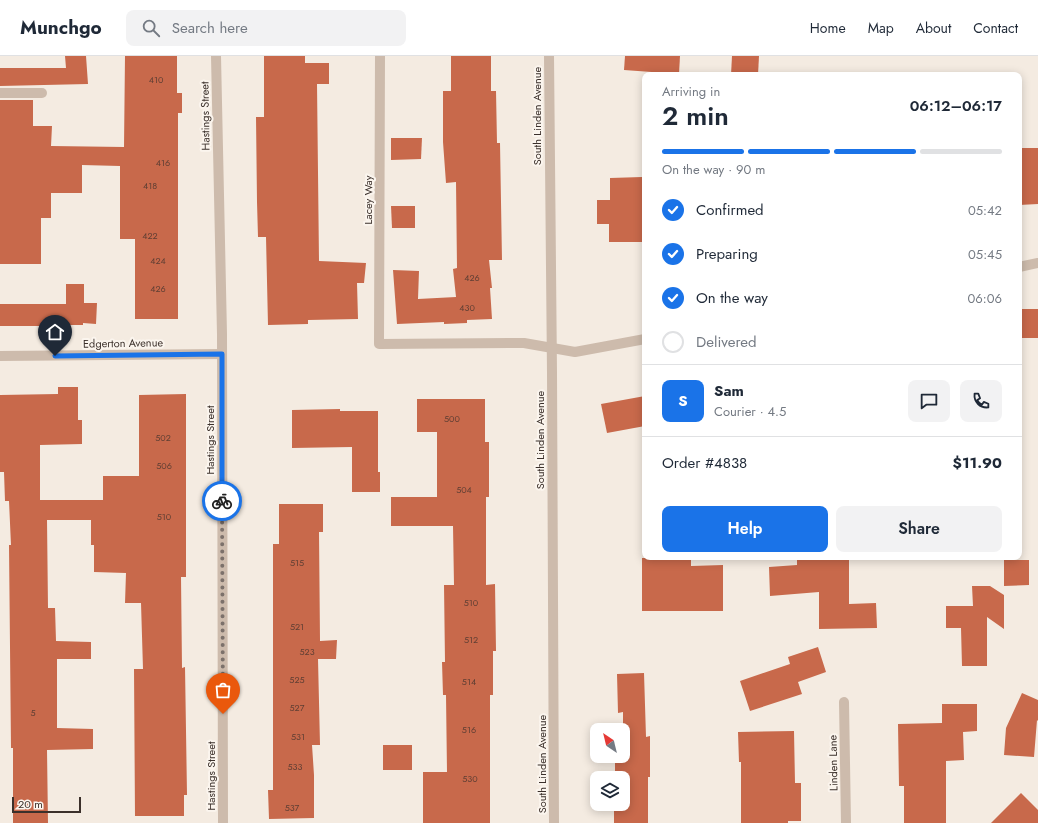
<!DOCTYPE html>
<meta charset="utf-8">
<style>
:root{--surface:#fff;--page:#f2f2f3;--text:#1f2937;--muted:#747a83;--line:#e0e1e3;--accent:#1a73e8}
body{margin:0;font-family:Jost,sans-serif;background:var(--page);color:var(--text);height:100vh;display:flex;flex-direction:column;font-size:15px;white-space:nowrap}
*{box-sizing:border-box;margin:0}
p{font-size:13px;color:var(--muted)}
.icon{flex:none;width:22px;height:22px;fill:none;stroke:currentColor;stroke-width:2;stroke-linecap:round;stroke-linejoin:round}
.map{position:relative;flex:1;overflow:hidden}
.side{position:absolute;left:642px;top:16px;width:380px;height:488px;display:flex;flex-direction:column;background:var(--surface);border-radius:8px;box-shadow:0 2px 10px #0003}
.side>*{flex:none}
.needle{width:26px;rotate:325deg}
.buttons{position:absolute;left:590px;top:667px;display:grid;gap:8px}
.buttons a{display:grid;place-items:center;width:40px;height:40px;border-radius:8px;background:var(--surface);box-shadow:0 2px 10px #0003;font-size:20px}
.scale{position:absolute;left:12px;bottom:10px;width:69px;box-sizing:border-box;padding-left:4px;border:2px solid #3b302b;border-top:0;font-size:11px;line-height:14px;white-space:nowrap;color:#3b302b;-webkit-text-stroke:3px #fbf5ee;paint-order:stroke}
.pin{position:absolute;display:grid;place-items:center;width:34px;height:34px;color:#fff;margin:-41px -17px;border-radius:50% 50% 50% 0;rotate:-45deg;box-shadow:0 0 4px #0007}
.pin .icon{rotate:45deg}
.courier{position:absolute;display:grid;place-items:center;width:40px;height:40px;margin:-20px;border:3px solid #1a73e8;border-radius:50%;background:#fff;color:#222;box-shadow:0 1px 5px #0007}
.headline em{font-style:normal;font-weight:600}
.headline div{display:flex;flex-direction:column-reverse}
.headline{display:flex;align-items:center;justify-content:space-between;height:68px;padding:0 20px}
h1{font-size:26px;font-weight:600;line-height:30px}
.bar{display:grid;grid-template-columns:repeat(4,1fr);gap:6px 4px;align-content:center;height:48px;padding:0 20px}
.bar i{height:5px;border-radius:3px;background:var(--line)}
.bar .on{background:var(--accent)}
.bar p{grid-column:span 4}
.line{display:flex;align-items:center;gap:10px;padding:0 20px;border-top:1px solid var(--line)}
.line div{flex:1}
.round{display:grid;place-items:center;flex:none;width:42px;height:42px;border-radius:8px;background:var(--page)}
ol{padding:0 20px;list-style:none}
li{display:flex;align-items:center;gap:12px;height:44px}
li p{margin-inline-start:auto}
li .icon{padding:4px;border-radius:50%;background:var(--accent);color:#fff;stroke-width:4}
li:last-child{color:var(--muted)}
li i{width:22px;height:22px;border:2px solid var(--line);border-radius:50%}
.primary-button{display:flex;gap:8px;margin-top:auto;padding:8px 20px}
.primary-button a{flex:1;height:46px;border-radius:8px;background:var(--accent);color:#fff;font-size:16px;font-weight:600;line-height:46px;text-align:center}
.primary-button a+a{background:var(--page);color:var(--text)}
header{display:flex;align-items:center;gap:24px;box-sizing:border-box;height:56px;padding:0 20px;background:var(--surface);border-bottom:1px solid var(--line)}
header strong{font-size:19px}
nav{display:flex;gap:22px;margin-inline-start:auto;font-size:14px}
.search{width:280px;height:36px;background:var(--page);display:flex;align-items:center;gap:10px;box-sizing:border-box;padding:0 14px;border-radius:8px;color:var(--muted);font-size:15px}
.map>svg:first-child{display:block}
.building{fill:#c8694b}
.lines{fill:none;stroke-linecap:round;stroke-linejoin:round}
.minor{stroke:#cdbbac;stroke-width:10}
.done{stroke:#7c716b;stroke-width:4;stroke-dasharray:0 7.2}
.route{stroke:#1a73e8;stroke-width:5}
.labels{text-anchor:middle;stroke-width:4;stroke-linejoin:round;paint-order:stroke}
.number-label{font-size:9px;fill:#5e3e33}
.street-label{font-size:11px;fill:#3b302b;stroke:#fbf5ee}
</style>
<header>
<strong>Munchgo</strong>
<div class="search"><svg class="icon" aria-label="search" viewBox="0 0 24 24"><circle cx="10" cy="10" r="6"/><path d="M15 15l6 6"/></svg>Search here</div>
<nav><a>Home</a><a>Map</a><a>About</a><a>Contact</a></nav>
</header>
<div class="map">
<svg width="1038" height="767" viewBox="0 0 1038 767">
<rect width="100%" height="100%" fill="#f4ebe1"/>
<!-- building -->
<g class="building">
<polygon points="65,0 86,0 88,28 0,30 0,12 66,12"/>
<polygon points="125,0 177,0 177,37 182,37 182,57 178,57 178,263 135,263 135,183 120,183 120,110 82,109 82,137 51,137 51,162 41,162 41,208 0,208 0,44 33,44 33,70 52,70 51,90 124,91"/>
<polygon points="264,0 305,0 305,7 329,7 329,28 317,28 319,205 366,207 364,227 357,227 358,263 308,264 308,268 268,269 266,181 258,181 257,146 256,61 264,61"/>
<polygon points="451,0 491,0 491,35 496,35 497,87 500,87 502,204 489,204 492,232 490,232 492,263 467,264 467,267 444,268 444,266 397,268 393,214 419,215 418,243 456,241 453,213 457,212 456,126 446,127 443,86 443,35 451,35"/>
<polygon points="625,0 680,0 679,18 624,14"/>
<polygon points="732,0 759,0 758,19 731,19"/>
<polygon points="391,82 422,82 421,103 391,104"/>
<polygon points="1019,92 1038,92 1038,148 1019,149"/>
<polygon points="642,121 643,186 609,186 609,168 597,168 597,144 610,144 610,122"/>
<polygon points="391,150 415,150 415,172 392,172"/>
<polygon points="66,228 84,228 84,247 97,247 96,268 83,267 83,269 51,269 51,270 0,270 0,248 66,248"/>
<rect x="1019" y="253" width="19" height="29"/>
<polygon points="58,331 78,331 78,364 82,364 82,388 40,389 40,444 103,444 103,420 139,420 139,339 186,338 186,521 181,521 182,612 185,611 187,739 184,739 184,760 135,760 134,613 143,613 141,547 125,547 126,517 94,516 94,489 91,489 91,464 47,464 48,552 55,552 56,585 91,586 91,603 57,603 57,672 93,673 93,693 47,694 48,767 13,767 13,692 11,692 9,489 11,489 9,445 5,445 4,416 0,416 0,339 58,338"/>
<polygon points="645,340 645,370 607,377 601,348"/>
<polygon points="417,343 485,343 485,386 489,386 489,441 486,441 486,529 495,528 496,595 493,595 493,639 490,639 490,767 423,767 423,716 447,716 446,639 443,639 442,606 445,606 444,529 454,529 453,470 391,470 391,441 437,441 437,376 417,376"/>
<polygon points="340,353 340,355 378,355 378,416 380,416 380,436 352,436 352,391 292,392 292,354"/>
<polygon points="279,448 323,448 323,476 319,476 320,585 337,584 336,603 318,603 320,689 312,689 314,719 314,762 269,763 268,734 273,734 273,488 279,488"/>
<polygon points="668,501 691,501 691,510 723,509 723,555 642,555 642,502 668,502"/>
<polygon points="797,501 849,501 849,548 876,547 877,572 819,573 819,536 770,540 769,511 797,509"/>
<polygon points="1004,504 1029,504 1029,529 1004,530"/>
<polygon points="972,530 990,530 1004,539 1004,573 987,561 987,610 962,610 961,572 946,572 946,550 973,550"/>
<polygon points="818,591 826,616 798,626 802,638 750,655 740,625 790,608 788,601"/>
<polygon points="644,617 646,681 650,680 650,721 648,721 648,767 614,767 614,748 623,748 623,722 615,722 615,700 623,700 623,656 618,657 617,618"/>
<polygon points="1022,637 1038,644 1038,665 1037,664 1034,701 1004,699 1006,672"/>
<polygon points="942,648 977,648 977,675 963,676 964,704 946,705 946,767 904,767 904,730 899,730 898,668 942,667"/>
<polygon points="794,675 795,727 801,727 801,765 788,765 788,767 741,767 741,706 739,706 738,676"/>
<rect x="383" y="689" width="29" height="25"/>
<polygon points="1021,737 1038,754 1038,767 991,767"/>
</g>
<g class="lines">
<!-- minor -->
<g class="minor">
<polyline points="216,0 222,278 223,767"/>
<polyline points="380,0 379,288 524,287 575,296 645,283"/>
<polyline points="549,0 552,317 554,767"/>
<polyline points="0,37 42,37"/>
<polyline points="1019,211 1038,207"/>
<polyline points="0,300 222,298"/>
<polyline points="844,646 846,767"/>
</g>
</g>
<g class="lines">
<!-- done -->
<polyline class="done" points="222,445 223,658"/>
<!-- route -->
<polyline class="route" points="55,300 222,298 222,445"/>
</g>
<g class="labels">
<!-- number labels -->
<g class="number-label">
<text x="156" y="27">410</text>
<text x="163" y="110">416</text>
<text x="150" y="133">418</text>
<text x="150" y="183">422</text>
<text x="158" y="208">424</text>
<text x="472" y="225">426</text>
<text x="158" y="236">426</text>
<text x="467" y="255">430</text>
<text x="452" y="366">500</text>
<text x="163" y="385">502</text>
<text x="164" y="413">506</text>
<text x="464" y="437">504</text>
<text x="164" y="464">510</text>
<text x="297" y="510">515</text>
<text x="471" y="550">510</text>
<text x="297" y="574">521</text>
<text x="471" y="587">512</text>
<text x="307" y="599">523</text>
<text x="297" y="627">525</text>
<text x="469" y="629">514</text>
<text x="297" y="655">527</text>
<text x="33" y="660">5</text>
<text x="469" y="677">516</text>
<text x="298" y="684">531</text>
<text x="295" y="714">533</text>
<text x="470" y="726">530</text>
<text x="292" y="755">537</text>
</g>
<!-- street labels -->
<g class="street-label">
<text transform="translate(205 60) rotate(-91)" y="4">Hastings Street</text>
<text transform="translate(537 60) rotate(-90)" y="4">South Linden Avenue</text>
<text transform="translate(368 144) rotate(-90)" y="4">Lacey Way</text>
<text transform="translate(123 287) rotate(-1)" y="4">Edgerton Avenue</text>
<text transform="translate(210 384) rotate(-90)" y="4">Hastings Street</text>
<text transform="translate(540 384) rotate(-90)" y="4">South Linden Avenue</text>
<text transform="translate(833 707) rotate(-91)" y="4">Linden Lane</text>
<text transform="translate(542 708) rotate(-90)" y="4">South Linden Avenue</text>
<text transform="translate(211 720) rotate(-90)" y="4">Hastings Street</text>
</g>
</g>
</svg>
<div class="buttons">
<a><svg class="needle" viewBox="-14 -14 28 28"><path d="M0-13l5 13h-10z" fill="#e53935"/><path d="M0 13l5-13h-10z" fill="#747a83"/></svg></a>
<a><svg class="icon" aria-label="layers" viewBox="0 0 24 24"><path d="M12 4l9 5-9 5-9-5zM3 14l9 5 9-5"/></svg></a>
</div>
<div class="scale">20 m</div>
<div class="pin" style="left:223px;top:658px;background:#ea580c"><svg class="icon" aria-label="bag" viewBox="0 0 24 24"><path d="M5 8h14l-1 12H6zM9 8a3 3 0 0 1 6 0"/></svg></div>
<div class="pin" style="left:55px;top:300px;background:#1f2937"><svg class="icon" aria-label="home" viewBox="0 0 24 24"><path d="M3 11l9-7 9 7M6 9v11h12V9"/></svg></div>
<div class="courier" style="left:222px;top:445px"><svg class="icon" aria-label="bike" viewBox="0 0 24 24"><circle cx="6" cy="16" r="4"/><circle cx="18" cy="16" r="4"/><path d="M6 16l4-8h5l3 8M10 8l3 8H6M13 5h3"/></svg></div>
<section class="side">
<div class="headline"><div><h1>2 min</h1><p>Arriving in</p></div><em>06:12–06:17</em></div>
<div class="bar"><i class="on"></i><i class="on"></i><i class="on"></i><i></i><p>On the way · 90 m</p></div>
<ol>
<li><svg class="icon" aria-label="check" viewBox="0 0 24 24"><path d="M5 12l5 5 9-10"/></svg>Confirmed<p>05:42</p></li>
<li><svg class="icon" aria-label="check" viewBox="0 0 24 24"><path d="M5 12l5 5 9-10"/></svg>Preparing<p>05:45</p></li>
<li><svg class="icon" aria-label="check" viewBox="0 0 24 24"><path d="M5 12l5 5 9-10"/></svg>On the way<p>06:06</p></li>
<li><i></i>Delivered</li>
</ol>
<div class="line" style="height:72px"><b class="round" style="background:var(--accent);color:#fff">S</b><div><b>Sam</b><p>Courier · 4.5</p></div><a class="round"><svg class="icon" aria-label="chat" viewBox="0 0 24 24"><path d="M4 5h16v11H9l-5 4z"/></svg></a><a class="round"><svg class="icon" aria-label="phone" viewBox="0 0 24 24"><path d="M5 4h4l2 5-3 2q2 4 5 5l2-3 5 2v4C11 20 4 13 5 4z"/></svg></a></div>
<div class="line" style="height:52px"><div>Order #4838</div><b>$11.90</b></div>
<div class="primary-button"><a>Help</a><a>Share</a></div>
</section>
</div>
